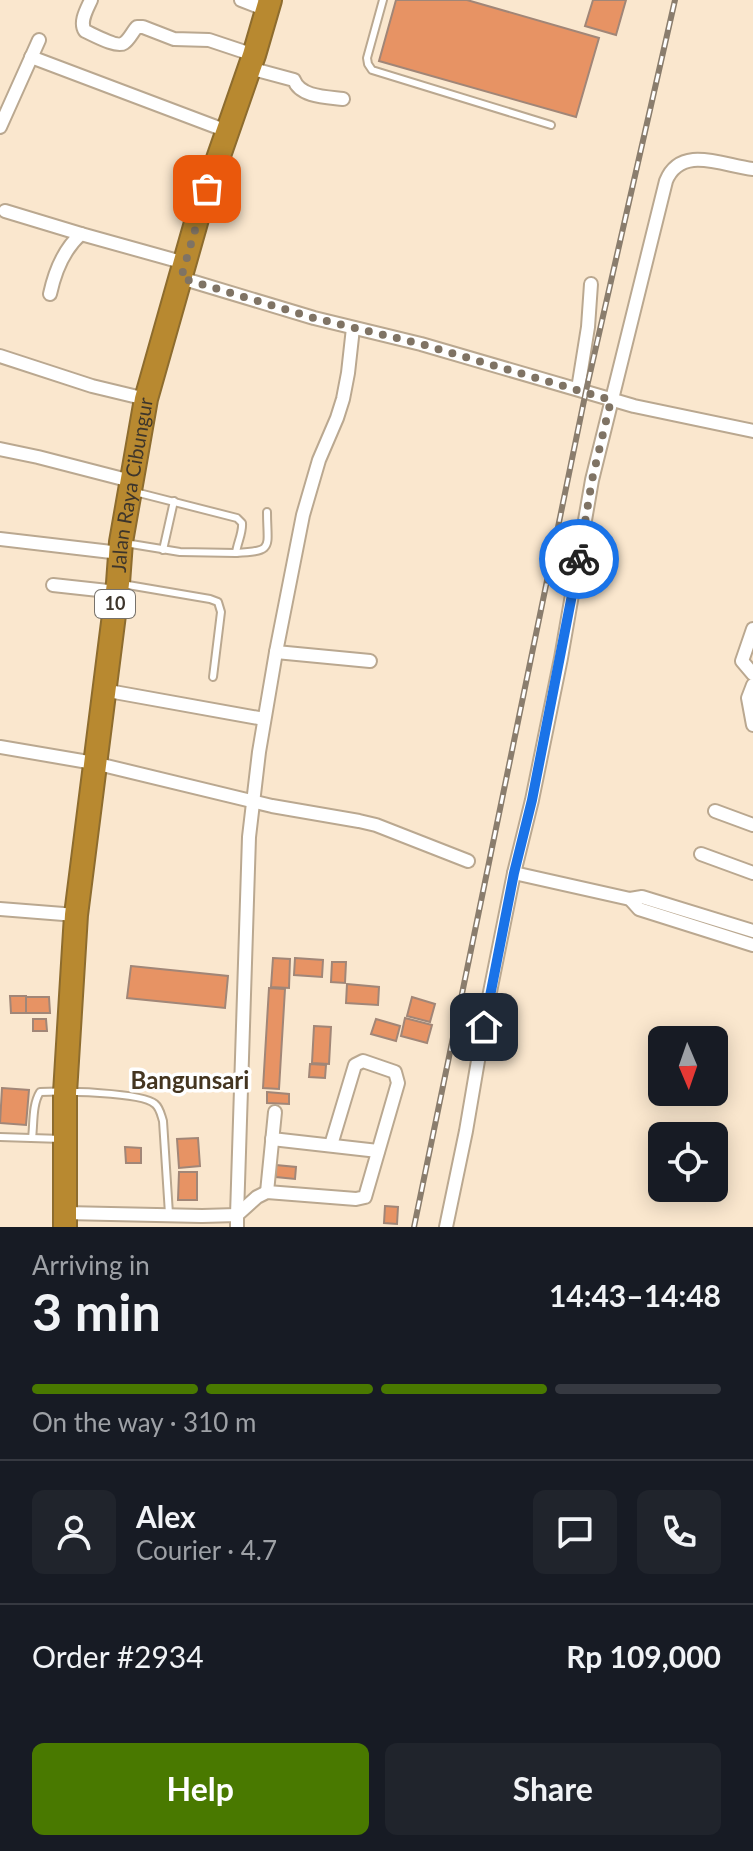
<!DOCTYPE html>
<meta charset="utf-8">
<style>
:root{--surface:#171b24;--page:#20242c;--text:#f1f3f6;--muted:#9ea1a6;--line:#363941;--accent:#497900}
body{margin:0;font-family:Lato,sans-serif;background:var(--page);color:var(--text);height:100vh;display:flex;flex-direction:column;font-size:30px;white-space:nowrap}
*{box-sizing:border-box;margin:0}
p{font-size:26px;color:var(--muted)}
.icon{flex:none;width:44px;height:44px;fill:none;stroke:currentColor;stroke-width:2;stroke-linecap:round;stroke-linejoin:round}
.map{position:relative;height:1227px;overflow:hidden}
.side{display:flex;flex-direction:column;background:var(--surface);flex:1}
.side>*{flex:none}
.needle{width:52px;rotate:178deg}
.controls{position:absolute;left:648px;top:1026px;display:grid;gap:16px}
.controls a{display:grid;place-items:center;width:80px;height:80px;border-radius:12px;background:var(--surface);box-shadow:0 4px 20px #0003;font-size:40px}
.pin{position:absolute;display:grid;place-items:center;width:68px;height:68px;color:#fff;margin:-34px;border-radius:16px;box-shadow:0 4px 12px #0006}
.courier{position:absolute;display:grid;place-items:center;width:80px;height:80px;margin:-40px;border:6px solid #1a73e8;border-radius:50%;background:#fff;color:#222;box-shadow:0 2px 10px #0007}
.head em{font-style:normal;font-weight:700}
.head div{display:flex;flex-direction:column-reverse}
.head{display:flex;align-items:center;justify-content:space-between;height:136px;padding:0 32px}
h1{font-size:52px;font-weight:700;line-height:60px}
.bar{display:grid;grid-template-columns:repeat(4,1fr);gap:12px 8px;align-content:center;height:96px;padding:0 32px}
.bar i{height:10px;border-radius:6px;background:var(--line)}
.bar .current{background:var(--accent)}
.bar p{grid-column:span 4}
.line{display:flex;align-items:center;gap:20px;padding:0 32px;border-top:2px solid var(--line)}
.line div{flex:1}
.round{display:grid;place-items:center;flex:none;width:84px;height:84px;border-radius:12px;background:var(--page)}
.button{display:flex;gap:16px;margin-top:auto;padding:16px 32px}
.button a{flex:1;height:92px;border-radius:12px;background:var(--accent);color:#fff;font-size:32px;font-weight:700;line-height:92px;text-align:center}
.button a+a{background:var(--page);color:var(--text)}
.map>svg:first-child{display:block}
.building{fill:#e79364;stroke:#a18677;stroke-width:2}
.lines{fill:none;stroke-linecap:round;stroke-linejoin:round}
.lane-casing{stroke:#baa890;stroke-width:10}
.street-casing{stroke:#baa890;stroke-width:16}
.highway-casing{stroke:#8d6c2e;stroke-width:26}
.lane{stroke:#fff;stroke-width:6}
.street{stroke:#fff;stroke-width:12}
.highway{stroke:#b88930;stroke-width:22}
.rail-casing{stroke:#8a7d6d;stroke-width:6}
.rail{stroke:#fff;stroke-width:3;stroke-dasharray:9;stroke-linecap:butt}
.done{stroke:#7f7364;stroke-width:8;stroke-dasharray:0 14.4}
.route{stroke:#1a73e8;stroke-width:10}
.labels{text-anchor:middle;stroke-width:7;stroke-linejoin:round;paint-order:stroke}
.shield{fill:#fff;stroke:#77726b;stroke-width:2}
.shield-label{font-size:18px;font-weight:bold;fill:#3d352b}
.street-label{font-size:20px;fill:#3d352b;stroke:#fff}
.quarter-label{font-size:24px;font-weight:bold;fill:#443520;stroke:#fff}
</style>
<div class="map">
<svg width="753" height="1227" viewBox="0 0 753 1227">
<rect width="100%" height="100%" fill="#fae7ce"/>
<!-- building -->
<g class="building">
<polygon points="396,0 467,0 599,38 576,117 379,61"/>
<polygon points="593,0 626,0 616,35 585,26"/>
<polygon points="273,958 290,959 289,988 271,987"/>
<polygon points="295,958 323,960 322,977 294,975"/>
<polygon points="332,962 346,962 345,983 331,982"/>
<polygon points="131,966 228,976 225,1008 127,998"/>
<polygon points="347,984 379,987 378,1005 346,1003"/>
<polygon points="269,988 285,989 279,1089 263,1088"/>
<polygon points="10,996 26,996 26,1013 11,1013"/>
<polygon points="26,997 49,997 50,1013 26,1013"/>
<polygon points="412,997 435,1004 430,1022 407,1016"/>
<polygon points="405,1018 432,1025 427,1043 401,1036"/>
<polygon points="33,1019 46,1019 47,1031 33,1031"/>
<polygon points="376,1019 400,1026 396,1041 371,1034"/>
<polygon points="314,1026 331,1027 329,1064 312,1063"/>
<polygon points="310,1064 326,1065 325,1078 309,1077"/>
<polygon points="2,1088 29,1090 26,1125 0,1123"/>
<polygon points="267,1092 289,1094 289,1104 267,1103"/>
<polygon points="198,1138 200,1166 179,1168 177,1139"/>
<polygon points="125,1147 141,1148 141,1163 126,1163"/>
<polygon points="276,1165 296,1167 295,1179 276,1177"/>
<polygon points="179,1172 197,1172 197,1200 178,1200"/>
<polygon points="385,1206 398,1207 397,1224 384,1223"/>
</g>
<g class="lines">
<defs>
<g id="lane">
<polyline points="383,0 367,58 368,64 372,70 551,125"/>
<path d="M125,543L180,552L236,553C237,543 243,533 242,523L237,518L135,492"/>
<polyline points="163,550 174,501"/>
<path d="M236,553C275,551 267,548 267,512"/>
<polyline points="122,584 210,599 218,602 221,612 213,677"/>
<polyline points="0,1137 62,1139"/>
<path d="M32,1138C34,1123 32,1105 40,1092C60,1091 142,1092 155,1104C160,1108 161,1115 163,1121L169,1214"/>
</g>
<g id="street">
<path d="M91,0C87,9 79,22 85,31C94,35 117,48 124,43C129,40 133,31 137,27H143L174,39L209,40L254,55"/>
<polyline points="241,0 267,10"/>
<polyline points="31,57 227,131"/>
<path d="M249,68L294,80C300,97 327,97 343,99"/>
<polyline points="0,127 39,40"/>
<polyline points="5,211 81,234"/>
<polyline points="181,278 314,318 421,344 634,406 753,431"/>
<path d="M50,294C55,271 64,249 81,234L185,263"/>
<polyline points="0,356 92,386 146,399"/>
<polyline points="578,389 588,327 591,284"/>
<polyline points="0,449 38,457 131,481"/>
<polyline points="0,539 120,553"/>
<polyline points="53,585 117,592"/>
<polyline points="753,629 742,661 753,674"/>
<polyline points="276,652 370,661"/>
<polyline points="753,685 748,698 753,725"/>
<polyline points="103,690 264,719"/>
<polyline points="0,747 94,763 272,806 359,821 376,825 468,861"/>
<polyline points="715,811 753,825"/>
<polyline points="701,854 753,873"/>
<polyline points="514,873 630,899 642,897 753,931"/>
<polyline points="630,899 639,909 753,945"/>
<polyline points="0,909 76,915"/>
<polyline points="272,1139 378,1151"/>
<polyline points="267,1192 275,1112"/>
<polyline points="65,1213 202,1216 237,1215 237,1227"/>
<polyline points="237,1215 249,837 259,752 276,652 303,515 319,460 337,418 343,399 348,373 353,328"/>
<polyline points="237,1215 257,1197 267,1192 356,1199 365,1197 398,1083 395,1072 363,1061 355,1065 331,1145"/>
<path d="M446,1227L466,1131L488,1002L514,873L532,800L561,658L592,480L666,181C681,144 724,166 753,169"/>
</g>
<g id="highway">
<path id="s1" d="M65,1227V1093L76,915L118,583L121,542L146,399L197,219L254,55L270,0"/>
</g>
</defs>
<!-- lane casing -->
<use href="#lane" class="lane-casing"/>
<!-- street casing -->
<use href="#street" class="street-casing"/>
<!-- highway casing -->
<use href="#highway" class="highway-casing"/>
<!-- lane -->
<use href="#lane" class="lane"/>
<!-- street -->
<use href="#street" class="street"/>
<!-- highway -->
<use href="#highway" class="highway"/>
<defs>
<polyline id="rail" points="414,1227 586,391 675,0"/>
</defs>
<!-- rail casing -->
<use href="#rail" class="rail-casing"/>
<!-- rail -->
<use href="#rail" class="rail"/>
</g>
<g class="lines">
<!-- done -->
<polyline class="done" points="207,189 181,278 314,318 421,344 611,400 592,480 579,559"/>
<!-- route -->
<polyline class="route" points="484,1027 514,873 532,800 579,559"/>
</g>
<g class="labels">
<!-- shield labels -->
<rect class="shield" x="95" y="590" width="40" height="28" rx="6"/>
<g class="shield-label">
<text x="115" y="610">10</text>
</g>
<!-- street labels -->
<g class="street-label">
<text dy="7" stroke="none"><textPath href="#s1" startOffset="746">Jalan Raya Cibungur</textPath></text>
</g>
<!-- quarter labels -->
<g class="quarter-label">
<text x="190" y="1089">Bangunsari</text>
</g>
</g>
</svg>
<div class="controls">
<a><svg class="needle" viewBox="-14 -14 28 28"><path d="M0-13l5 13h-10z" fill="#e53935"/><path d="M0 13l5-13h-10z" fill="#9ea1a6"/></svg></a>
<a><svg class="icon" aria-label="locate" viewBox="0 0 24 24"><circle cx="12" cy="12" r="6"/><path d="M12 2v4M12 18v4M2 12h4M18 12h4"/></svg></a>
</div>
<div class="pin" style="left:207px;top:189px;background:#ea580c"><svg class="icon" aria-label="bag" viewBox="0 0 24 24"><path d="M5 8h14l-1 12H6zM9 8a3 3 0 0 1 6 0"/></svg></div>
<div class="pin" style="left:484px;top:1027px;background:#1f2937"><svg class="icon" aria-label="home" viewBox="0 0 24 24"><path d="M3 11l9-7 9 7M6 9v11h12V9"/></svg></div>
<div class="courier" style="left:579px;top:559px"><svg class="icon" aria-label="bike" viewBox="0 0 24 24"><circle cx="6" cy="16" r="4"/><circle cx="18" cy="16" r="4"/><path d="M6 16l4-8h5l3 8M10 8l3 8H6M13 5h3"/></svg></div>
</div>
<section class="side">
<div class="head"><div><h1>3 min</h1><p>Arriving in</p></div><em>14:43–14:48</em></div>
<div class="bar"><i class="current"></i><i class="current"></i><i class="current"></i><i></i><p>On the way · 310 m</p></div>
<div class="line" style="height:144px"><a class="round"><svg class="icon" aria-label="person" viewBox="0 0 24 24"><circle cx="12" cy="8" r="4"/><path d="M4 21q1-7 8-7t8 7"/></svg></a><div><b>Alex</b><p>Courier · 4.7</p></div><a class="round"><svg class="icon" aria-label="chat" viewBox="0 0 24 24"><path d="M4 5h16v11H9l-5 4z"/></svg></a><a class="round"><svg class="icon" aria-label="phone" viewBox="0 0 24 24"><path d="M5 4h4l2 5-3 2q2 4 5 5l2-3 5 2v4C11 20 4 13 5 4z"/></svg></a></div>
<div class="line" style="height:104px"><div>Order #2934</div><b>Rp 109,000</b></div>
<div class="button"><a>Help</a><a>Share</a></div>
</section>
